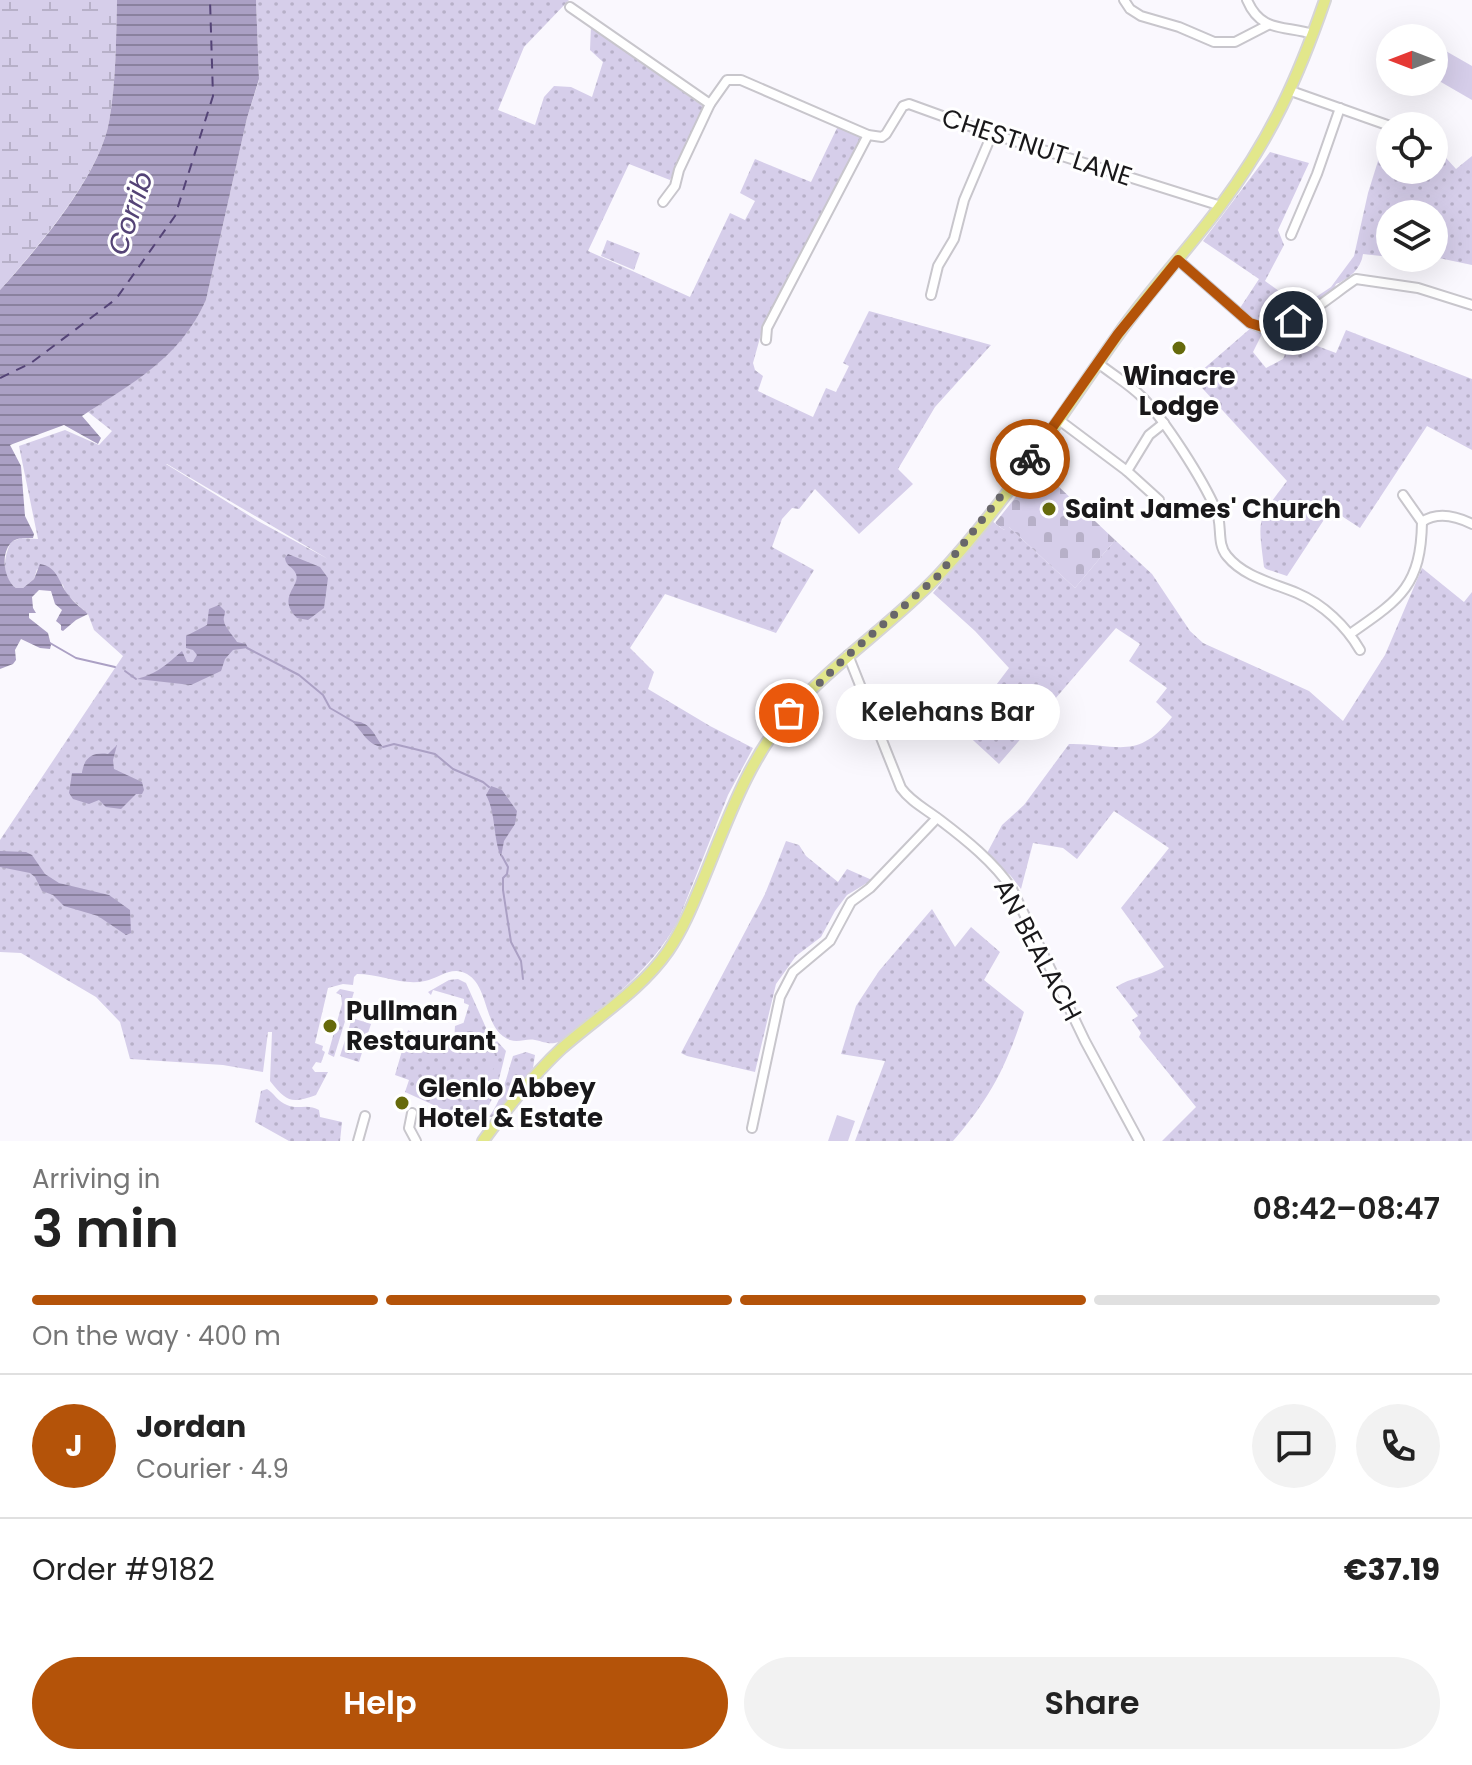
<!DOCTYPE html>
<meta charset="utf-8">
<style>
:root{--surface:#fff;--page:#f2f2f2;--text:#222;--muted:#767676;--line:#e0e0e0;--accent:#b45309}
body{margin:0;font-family:Poppins,sans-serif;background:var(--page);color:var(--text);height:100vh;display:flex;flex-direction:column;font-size:30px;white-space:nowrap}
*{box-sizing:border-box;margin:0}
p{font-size:26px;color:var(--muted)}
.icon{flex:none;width:44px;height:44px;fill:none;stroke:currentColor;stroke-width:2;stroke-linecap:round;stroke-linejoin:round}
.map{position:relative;height:1141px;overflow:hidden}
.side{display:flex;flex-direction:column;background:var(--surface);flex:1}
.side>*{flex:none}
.needle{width:52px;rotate:270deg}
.controls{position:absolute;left:1376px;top:24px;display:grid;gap:16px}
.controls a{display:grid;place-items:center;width:72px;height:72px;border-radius:50%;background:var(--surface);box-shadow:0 8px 32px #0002;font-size:40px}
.pin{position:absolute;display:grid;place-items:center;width:68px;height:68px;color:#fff;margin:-34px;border:4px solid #fff;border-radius:50%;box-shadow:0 2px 8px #0007}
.courier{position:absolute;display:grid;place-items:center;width:80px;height:80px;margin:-40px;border:6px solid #b45309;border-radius:50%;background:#fff;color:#222;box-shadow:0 2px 10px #0007}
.bubble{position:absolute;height:56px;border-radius:28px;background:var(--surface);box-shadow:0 8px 32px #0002;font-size:26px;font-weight:600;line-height:56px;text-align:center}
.headline em{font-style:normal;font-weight:600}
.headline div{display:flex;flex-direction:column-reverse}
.headline{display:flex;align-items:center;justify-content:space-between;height:136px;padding:0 32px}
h1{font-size:52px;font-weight:600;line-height:60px}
.bar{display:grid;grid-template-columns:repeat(4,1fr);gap:12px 8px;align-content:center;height:96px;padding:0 32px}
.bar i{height:10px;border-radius:6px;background:var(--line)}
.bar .active{background:var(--accent)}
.bar p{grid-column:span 4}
.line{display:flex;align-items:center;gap:20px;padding:0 32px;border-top:2px solid var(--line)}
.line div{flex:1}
.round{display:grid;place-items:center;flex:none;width:84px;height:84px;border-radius:42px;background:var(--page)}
.action{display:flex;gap:16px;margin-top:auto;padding:16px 32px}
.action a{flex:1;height:92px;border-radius:48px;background:var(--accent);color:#fff;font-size:32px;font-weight:600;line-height:92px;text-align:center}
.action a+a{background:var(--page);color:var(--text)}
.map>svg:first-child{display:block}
.grass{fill:url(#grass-dots);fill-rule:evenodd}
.forest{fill:url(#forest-crowns)}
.wetland{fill:url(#wetland-marsh)}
.cemetery{fill:url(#cemetery-stones)}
.pitch{fill:#d6ceea}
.water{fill:url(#water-rules)}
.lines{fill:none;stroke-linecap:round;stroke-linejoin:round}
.stream{stroke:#aba0c4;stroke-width:2}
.ferry{stroke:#544376;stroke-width:2;stroke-dasharray:10 8;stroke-linecap:butt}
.minor-casing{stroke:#c8c6cc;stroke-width:12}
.major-casing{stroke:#d6d5d6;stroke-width:14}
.minor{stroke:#fff;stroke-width:8}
.major{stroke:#e2e78b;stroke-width:10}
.done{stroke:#68666a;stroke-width:8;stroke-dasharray:0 14.4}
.route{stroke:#b45309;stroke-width:10}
.poi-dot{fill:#666a0b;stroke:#fff;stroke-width:3}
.labels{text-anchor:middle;stroke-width:6;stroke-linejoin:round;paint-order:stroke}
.street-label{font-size:26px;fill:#19181a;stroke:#fff}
.poi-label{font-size:26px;font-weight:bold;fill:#19181a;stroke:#fff;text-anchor:start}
.water-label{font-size:28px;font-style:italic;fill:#544376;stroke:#fff}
</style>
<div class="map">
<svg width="1472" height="1141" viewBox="0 0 1472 1141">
<defs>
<pattern id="grass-dots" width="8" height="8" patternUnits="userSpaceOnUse" patternTransform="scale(2)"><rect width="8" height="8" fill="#d6ceea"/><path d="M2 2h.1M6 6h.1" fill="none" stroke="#b7b0c8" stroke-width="1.8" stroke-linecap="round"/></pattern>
<pattern id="forest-crowns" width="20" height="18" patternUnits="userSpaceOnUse" patternTransform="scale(2)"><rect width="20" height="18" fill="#d6ceea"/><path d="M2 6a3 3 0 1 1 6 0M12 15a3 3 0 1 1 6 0" fill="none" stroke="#b7b0c8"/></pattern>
<pattern id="wetland-marsh" width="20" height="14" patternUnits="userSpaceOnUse" patternTransform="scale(2)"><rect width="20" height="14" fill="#d6ceea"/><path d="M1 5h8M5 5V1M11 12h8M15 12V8" fill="none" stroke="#b7b0c8"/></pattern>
<pattern id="cemetery-stones" width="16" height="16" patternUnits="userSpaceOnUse" patternTransform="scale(2)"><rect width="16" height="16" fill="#d6ceea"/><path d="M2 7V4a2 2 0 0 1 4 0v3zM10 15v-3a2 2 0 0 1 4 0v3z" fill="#b7b0c8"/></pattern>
<pattern id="water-rules" width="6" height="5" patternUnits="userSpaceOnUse" patternTransform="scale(2)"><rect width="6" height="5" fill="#aba0c4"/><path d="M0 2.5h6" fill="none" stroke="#8a819e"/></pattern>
</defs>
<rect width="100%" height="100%" fill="#faf8fe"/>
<!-- grass -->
<g class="grass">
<path d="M256,0H569L524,47L498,110L535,125L544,97L554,86L571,87L592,97L603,62L590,50L591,26L704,107L670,180L629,164L588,251L690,297L730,213L745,220L755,201L740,193L755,159L811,182L838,126L862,137L763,327L753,363L755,370L763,376L758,391L813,417L826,388L836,392L849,366L843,363L869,311L991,345L935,407L898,469L913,484L859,534L815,489L799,509L792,508L782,519L772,547L814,570L776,633L665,594L630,648L654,672L648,689L710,726L753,748L728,795L678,921C650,972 604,1006 559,1042C549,1045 545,1042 535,1040C527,1038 519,1043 510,1040C483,1030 490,987 467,974C452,965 439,978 425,981C403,986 380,974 357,974L354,977L353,985L343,984L328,988L315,1043L323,1046L322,1050L325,1052L321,1063L316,1062L312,1068L315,1072H328L316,1095C291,1104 287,1102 270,1081L272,1032H268L263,1072L223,1065L130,1059L120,1022L96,997L21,953L0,952V840L123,656L94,630L88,614L66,594L63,585L37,569L34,579L23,588H16C1,577 3,558 11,542L21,538L38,539L19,446L65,430L99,445L112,431L88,412C137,380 181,355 206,300L247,118L259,80ZM166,464H167L328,559L258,521Z"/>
<path d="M1388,129L1390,170H1434V152L1437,148L1456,169L1472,156V265L1434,257V214H1390V257L1363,254C1361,269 1349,279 1336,284C1332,298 1282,329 1267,326C1256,324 1248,314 1240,308L1259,279L1203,241L1270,152L1309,163L1278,230L1284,245L1265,281L1301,307L1331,287L1354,256L1368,193Z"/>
<polygon points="607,240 640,253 634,270 601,256"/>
<path d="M1252,327L1263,332L1253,352L1266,368L1283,359L1286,352L1295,355L1312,344L1336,353L1346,330L1472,379V450L1427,426L1360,528L1331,509L1287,576L1266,569L1264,567C1258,517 1256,522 1287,481L1193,378Z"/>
<path d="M992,521L1004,530L1008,526L1075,588L1115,540L1152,574L1190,631L1203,643L1309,691L1343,721L1385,655L1422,568L1464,602L1472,592V1141H1162L1196,1107L1139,1037L1141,1033L1132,1020L1138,1016L1116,987C1131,977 1148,977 1164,967L1121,908L1169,848L1114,811L1077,859L1063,848L1033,843L1021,889L1010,875L989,860L986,855L1002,825L1024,805L1069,744C1116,743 1137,762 1172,717L1156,702L1167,688L1129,661L1140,644L1116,628L999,764L962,730L1009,668L975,631L933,593Z"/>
<polygon points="786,841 799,845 806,856 838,882 847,869 872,880 847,895 835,911 821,937 796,956 776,984 755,1072 687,1056 681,1053 765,894"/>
<path d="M932,909L955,947L971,927L1000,952L984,980L1024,1012C1006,1067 991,1097 953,1141H855L885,1061L841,1054L856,1006L879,971Z"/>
<path d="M458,979L466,983L487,1030L506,1051C500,1074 494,1111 473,1123L405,1092L409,1080L395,1075L408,1030L433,1043L457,1044L469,1005L464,1003V999L433,990L431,995L428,992L449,980Z"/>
<polygon points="340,989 354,992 334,1057 328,1054 342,1004 341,995 336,993"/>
<polygon points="352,1018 371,1024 367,1036 348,1031"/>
<polygon points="347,1034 366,1040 359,1062 340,1056"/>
<path d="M526,1052L535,1055L533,1068L492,1117H489C503,1097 506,1078 513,1056Z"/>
<path d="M267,1089C274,1093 278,1102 287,1105C298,1110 308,1103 319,1110L320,1117L342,1122L340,1141H289L255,1122L261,1091Z"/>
</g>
<!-- forest -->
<path class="forest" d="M463,1023L475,1026L485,1036L480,1045L498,1048C500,1058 496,1069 487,1075L486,1046L454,1042L455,1026Z"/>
<!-- wetland -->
<path class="wetland" d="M0,0H117C116,40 116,83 109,122C99,177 36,249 0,290Z"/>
<!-- cemetery -->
<polygon class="cemetery" points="1039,468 1115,540 1075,588 1009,527 1004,530 995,523"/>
<!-- pitch -->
<g class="pitch">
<polygon points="1437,46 1472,66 1472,100 1434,78 1434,52"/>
<polygon points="612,245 633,254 629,264 608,255"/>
<polygon points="837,1115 855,1121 848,1141 828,1141"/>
</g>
<!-- water -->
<g class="water">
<path d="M117,0H256L259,79L247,118L206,300C180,358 134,382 82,416L101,438L98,444L64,425L10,445L21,466L25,516L34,534L33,538C26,538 19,537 13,541C0,551 3,579 16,588H23L34,579L40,564C59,567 59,585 69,596C74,603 82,608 88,614L76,620L63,631L61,630V625L56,621L62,610L55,604L51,591L39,590L32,597L33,608L36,613H29V618L48,633L51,645L50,649L40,648L21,639L15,650L16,660L13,664L0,669V290C37,249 99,177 109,122C116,83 116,40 117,0Z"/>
<path d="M288,554L320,567L328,578L324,608L308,620L297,618C276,597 301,586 296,574C293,566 286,567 285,558Z"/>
<path d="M219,605L225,611C225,615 223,618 224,621C224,626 234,637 237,642L246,644L248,648L233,650L225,659L221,671L191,685L137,679C158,673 166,665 182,651L187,662H193L197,655L193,650L186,648V636L207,625L209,609Z"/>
<path d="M352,721C371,721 374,735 383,747C368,746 362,731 352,721Z"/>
<path d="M117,745L113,760L114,769L142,782L144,790L142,794H136L121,809L106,807L99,800L89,804L73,799L69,793L72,773H82C84,757 93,752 108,754Z"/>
<path d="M491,786L502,790L517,811L515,824L504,841L501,857C493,838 496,813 486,795Z"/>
<polygon points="0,851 26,852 32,855 45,874 59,883 109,895 130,910 131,933 126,935 98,916 64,906 53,895 42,891 35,877 30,873 0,867"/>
</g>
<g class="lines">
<!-- stream -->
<g class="stream">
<polyline points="50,643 76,658 115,667"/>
<polyline points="247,648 299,675 323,695 330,708 354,722"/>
<polyline points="125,671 136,679"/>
<polyline points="383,747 394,744 435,754 453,769 483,782 489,787"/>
<polyline points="502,856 508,867 507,874 503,878 503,890 511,942 521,961 523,979"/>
</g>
<!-- ferry -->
<polyline class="ferry" points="0,378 31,363 116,299 175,216 213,96 210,0"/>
<defs>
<g id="minor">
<polyline points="1124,0 1130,9 1141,16 1179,27 1214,42 1235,42 1268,25"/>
<path d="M1247,0C1261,33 1284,25 1313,34"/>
<polyline points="570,7 710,104 727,80 741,80 868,135 882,137 886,134 903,106 909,104 992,134 1221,206"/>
<polyline points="1291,91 1390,126"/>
<polyline points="663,202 675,186 679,170 710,104"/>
<polyline points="1291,235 1317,174 1340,108"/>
<path d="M1178,260L1250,323C1256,325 1262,329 1268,329C1293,330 1334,293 1356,279L1418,288L1472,305"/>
<polyline points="931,295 938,266 954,239 964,200 992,134"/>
<polyline points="766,340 767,328 868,135"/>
<path d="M1098,363C1113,375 1129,384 1142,397C1165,420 1203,480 1216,510C1223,525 1216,543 1227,556C1244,577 1273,583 1297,593C1323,604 1346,626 1360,650"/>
<polyline points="1059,420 1127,471 1159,500"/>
<polyline points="1127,471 1149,435 1164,423"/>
<path d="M1422,522C1438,511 1456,516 1472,524"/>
<path d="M1350,634C1399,600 1421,587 1422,522L1403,495"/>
<path d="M848,655L901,788C911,802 926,809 940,820C965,839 994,862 1012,889L1085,1041L1139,1141"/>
<polyline points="412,1113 409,1128 416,1141"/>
<polyline points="752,1128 780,997 793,972 830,941 851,902 870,888 937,818"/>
<polyline points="358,1141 365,1116"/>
</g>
<path id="major" d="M483,1141C507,1108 532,1076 562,1048C597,1017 641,990 668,951C683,929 693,904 703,880C727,822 747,762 788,714C833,663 890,626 937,577C1006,504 1060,416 1118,335C1150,289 1189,249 1221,205C1271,138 1298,78 1325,0"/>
</defs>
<!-- minor casing -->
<use href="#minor" class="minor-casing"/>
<!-- major casing -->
<use href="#major" class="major-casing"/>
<!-- minor -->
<use href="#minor" class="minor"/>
<!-- major -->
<use href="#major" class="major"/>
</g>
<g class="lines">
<!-- done -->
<polyline class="done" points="789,713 846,657 938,576 1030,459"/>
<!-- route -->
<polyline class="route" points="1030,459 1118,334 1178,260 1250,323 1269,329 1293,321"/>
</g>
<!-- markers -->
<g class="poi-dot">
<circle cx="1179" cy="348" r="8"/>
<circle cx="1049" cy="509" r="8"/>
<circle cx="330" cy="1026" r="8"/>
<circle cx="402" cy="1103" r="8"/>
</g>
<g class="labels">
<!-- street labels -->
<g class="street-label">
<text transform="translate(1037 147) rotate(18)" y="9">CHESTNUT LANE</text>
<text transform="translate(1038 950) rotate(62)" y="9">AN BEALACH</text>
</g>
<!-- poi labels -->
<g class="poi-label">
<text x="1179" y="385" text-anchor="middle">Winacre<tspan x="1179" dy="30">Lodge</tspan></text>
<text x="1065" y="518">Saint James' Church</text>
<text x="346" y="1020">Pullman<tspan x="346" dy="30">Restaurant</tspan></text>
<text x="418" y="1097">Glenlo Abbey<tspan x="418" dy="30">Hotel &amp; Estate</tspan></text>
</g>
<!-- water labels -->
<g class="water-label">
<text transform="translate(130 213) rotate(-71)" y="10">Corrib</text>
</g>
</g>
</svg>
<div class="controls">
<a><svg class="needle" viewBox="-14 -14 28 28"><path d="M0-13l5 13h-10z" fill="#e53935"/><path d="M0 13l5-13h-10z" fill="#767676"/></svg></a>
<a><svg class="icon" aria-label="locate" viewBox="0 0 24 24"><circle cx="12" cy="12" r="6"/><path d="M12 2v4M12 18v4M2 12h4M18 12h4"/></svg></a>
<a><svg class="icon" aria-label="layers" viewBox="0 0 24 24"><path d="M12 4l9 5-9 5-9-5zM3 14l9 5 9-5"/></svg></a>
</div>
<div class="pin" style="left:789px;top:713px;background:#ea580c"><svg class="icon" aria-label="bag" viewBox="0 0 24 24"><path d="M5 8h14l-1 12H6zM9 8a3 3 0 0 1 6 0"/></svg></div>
<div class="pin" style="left:1293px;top:321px;background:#1f2937"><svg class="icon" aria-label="home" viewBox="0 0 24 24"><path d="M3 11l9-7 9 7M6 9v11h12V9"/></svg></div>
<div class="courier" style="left:1030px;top:459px"><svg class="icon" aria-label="bike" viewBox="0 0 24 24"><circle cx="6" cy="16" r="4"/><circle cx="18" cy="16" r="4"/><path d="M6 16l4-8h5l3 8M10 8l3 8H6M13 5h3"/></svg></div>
<div class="bubble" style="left:836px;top:684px;width:224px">Kelehans Bar</div>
</div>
<section class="side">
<div class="headline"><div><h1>3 min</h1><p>Arriving in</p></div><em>08:42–08:47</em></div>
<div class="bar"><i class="active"></i><i class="active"></i><i class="active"></i><i></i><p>On the way · 400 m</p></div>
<div class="line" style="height:144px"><b class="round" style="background:var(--accent);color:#fff">J</b><div><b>Jordan</b><p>Courier · 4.9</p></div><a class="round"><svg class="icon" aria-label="chat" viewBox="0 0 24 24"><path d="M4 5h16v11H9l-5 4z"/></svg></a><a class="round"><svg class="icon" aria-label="phone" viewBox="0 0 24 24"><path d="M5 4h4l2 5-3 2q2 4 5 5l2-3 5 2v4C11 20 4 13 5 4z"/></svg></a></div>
<div class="line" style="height:104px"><div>Order #9182</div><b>€37.19</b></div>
<div class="action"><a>Help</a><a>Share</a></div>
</section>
